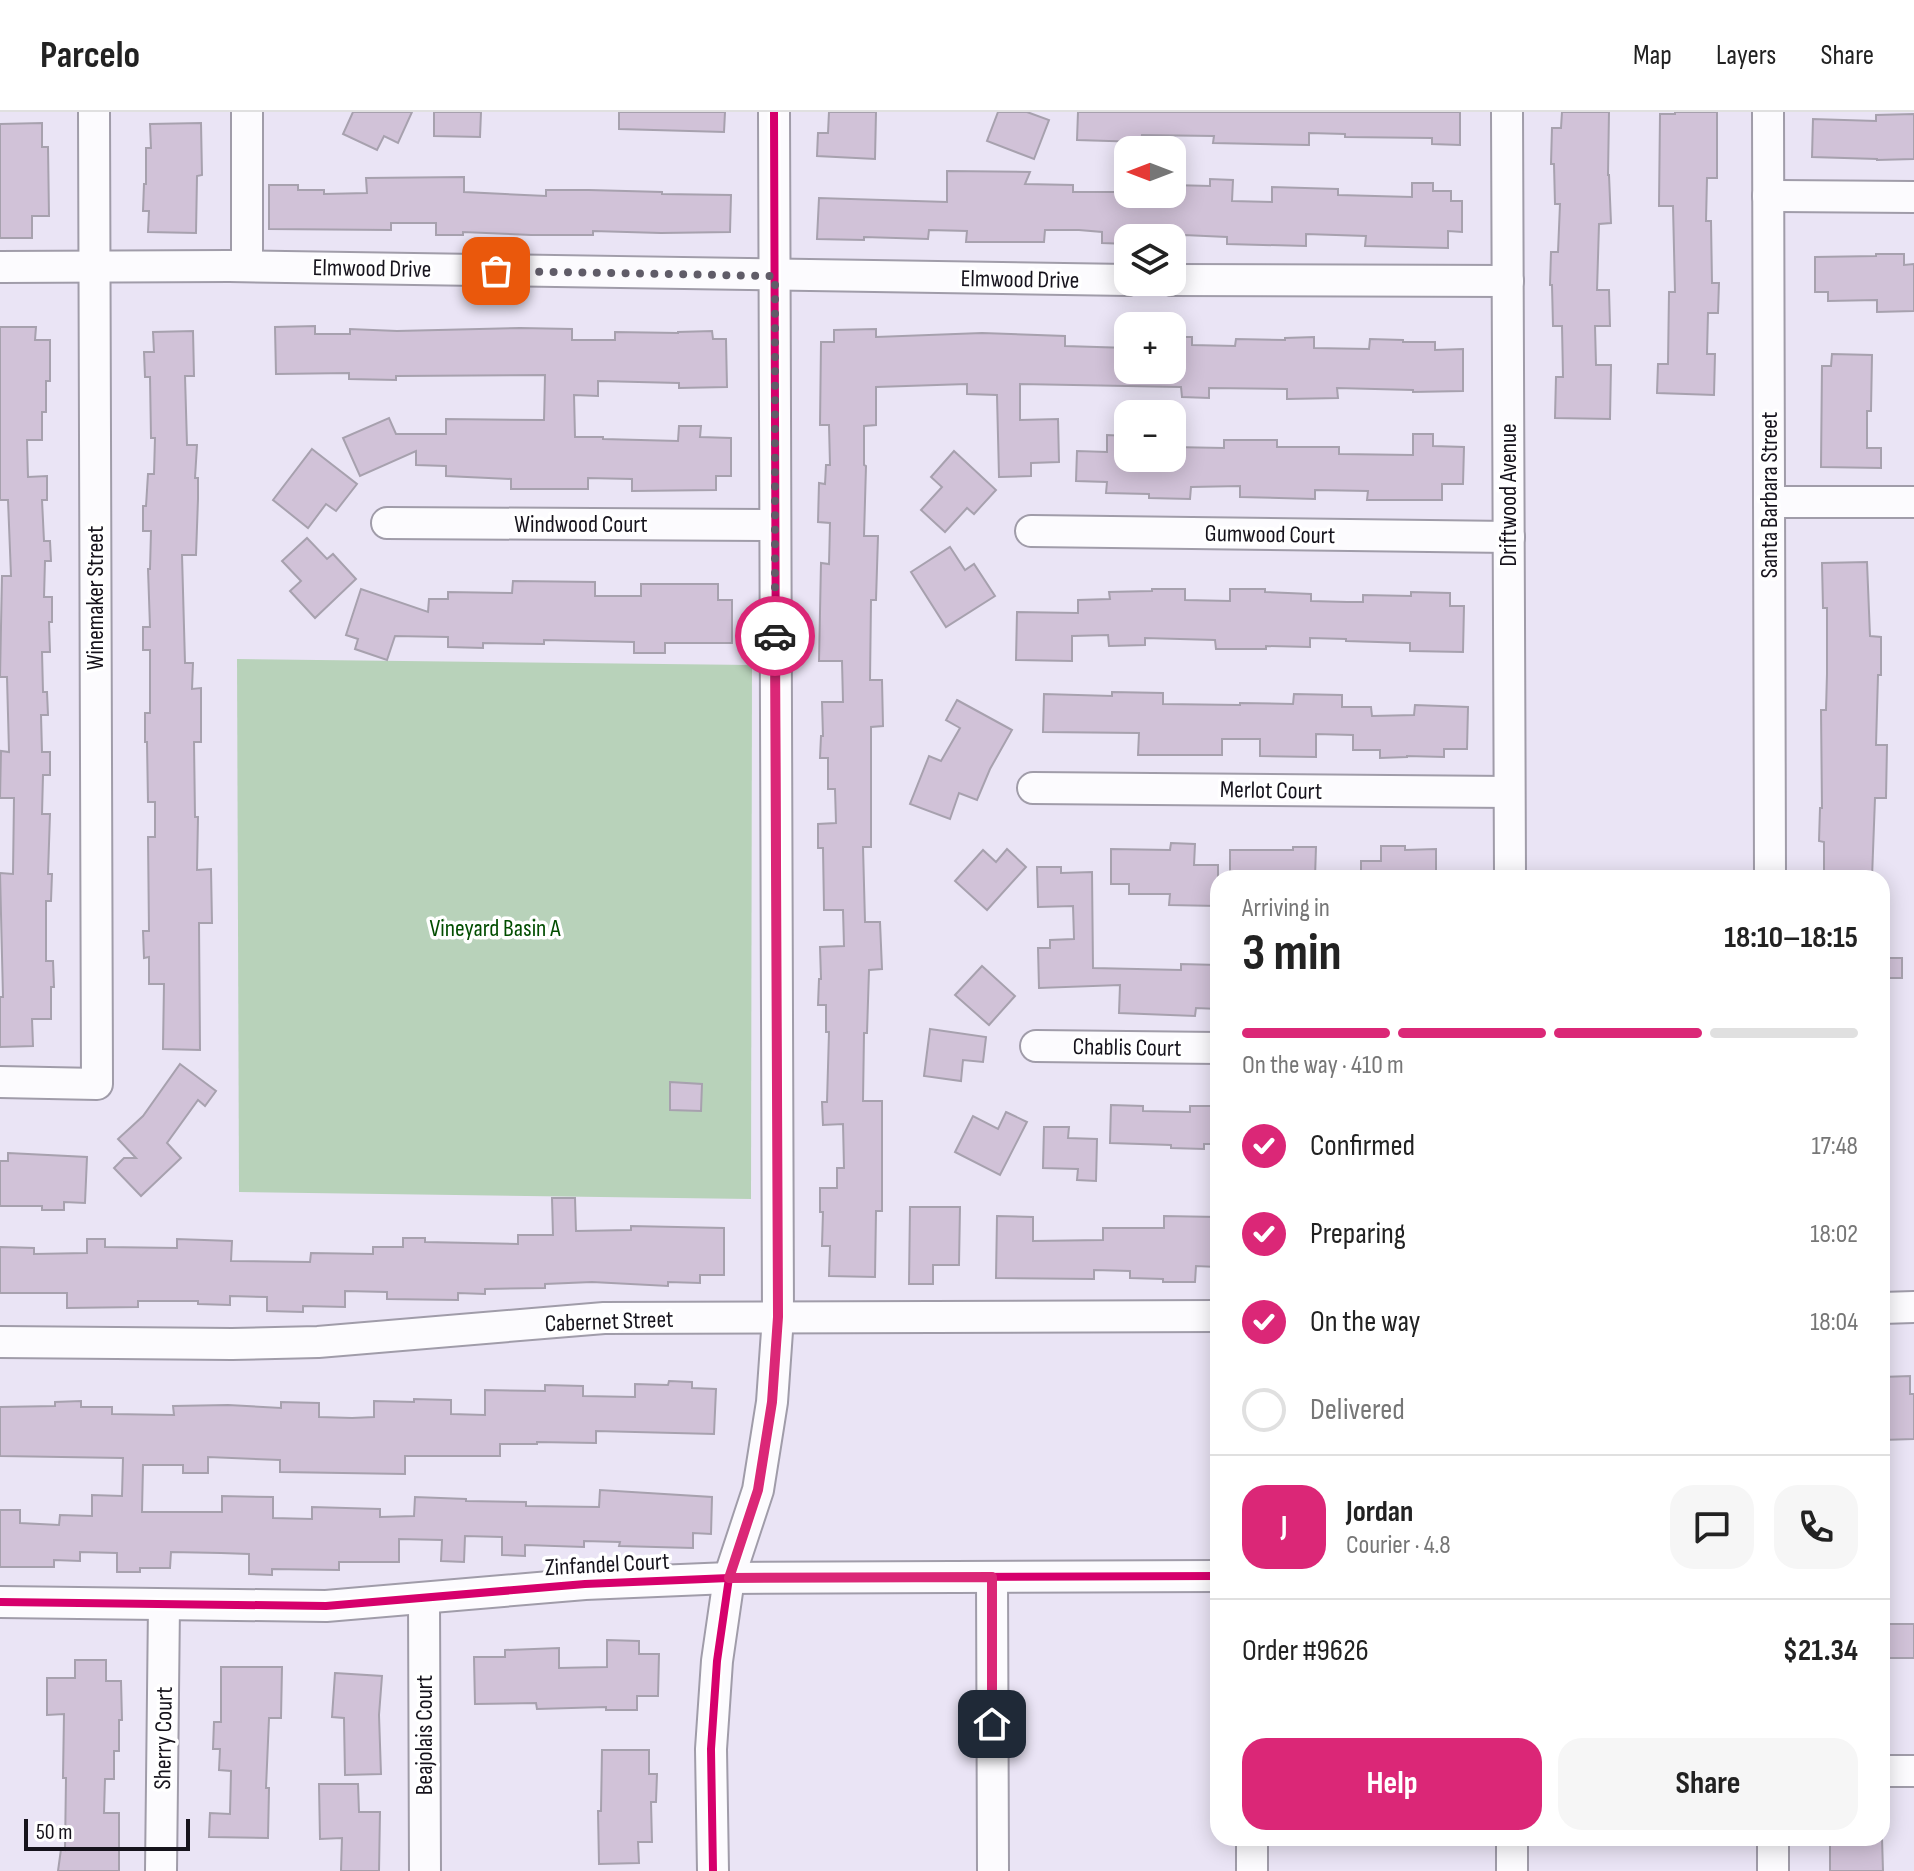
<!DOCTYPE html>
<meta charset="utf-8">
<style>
:root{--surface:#fff;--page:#f6f6f6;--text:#222;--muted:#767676;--line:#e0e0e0;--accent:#db2777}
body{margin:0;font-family:"Sofia Sans Condensed",sans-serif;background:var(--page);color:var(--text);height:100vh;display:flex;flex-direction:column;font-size:30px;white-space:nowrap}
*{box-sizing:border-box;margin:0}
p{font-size:26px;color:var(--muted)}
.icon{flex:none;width:44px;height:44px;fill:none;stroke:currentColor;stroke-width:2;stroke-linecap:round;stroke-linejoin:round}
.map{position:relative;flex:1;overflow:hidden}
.panel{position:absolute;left:1210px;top:758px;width:680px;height:976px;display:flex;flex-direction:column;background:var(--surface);border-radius:24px;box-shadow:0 4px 20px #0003}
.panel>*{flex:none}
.needle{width:52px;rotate:270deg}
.tools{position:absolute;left:1114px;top:24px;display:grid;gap:16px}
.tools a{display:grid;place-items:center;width:72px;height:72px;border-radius:16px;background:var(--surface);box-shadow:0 4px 20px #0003;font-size:40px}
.scale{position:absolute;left:24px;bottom:20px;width:166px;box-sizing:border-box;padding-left:8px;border:4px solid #16131c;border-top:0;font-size:22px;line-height:28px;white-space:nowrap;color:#16131c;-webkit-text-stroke:6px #fff;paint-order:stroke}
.pin{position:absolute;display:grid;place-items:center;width:68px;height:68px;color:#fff;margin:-34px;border-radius:16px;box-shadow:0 4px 12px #0006}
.courier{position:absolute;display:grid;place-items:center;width:80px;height:80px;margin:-40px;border:6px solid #db2777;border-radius:50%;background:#fff;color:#222;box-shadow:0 2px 10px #0007}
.headline em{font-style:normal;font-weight:700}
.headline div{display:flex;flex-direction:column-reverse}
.headline{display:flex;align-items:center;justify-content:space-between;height:136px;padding:0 32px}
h1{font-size:52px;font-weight:700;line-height:60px}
.bar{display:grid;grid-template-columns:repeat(4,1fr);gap:12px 8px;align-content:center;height:96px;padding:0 32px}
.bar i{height:10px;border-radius:6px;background:var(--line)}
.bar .current{background:var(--accent)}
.bar p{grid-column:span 4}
.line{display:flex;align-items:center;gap:20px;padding:0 32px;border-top:2px solid var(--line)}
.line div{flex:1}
.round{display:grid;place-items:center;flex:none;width:84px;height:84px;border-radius:24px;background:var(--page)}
ol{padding:0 32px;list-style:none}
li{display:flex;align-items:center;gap:24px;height:88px}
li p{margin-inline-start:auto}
li .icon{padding:8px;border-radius:50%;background:var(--accent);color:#fff;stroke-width:4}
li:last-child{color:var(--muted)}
li i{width:44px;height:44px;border:4px solid var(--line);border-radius:50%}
.button{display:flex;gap:16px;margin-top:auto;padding:16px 32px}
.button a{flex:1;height:92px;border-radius:24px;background:var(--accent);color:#fff;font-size:32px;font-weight:700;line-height:92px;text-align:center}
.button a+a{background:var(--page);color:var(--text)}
header{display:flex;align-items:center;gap:48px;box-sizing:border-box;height:112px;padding:0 40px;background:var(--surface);border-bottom:2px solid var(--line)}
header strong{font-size:38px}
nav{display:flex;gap:44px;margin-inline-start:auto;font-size:28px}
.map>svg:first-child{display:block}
.green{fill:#b8d2ba}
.building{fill:#d1c2d8;stroke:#a7a1ae;stroke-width:2}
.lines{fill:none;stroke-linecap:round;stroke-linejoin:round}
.minor-casing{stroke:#a09ca9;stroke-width:34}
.minor{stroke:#fcfbfe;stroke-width:30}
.cycleway-casing{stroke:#fff;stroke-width:13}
.cycleway{stroke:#d6006c;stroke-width:8}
.done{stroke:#605c68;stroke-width:8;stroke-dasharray:0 14.4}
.route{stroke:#db2777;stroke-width:10}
.labels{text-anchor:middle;stroke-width:7;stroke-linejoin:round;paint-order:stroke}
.street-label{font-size:24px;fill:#16131c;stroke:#fff}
.park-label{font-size:24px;fill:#024d00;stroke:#fff}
</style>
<header>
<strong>Parcelo</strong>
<nav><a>Map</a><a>Layers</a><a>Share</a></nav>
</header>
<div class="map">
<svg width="1914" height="1759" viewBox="0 0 1914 1759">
<rect width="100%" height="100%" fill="#eae4f5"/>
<!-- green -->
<polygon class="green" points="237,547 752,553 751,1087 239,1080"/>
<!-- building -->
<g class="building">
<polygon points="353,0 412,0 398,31 384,24 377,38 343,22"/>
<polygon points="434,0 481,0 480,25 434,24"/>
<polygon points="619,0 725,0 724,20 619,17"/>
<polygon points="829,0 876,0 875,47 817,44 818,21 828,21"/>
<polygon points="998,0 1027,0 1049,8 1034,47 987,29"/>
<polygon points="1078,0 1460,0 1460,33 1432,32 1432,26 1345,25 1345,22 1309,21 1309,33 1213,31 1214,24 1142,23 1141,30 1077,28"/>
<polygon points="1562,0 1609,0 1608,63 1609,63 1611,111 1599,112 1597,178 1609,178 1610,214 1595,214 1596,253 1611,253 1610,307 1555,306 1556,265 1563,265 1562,214 1553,214 1552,173 1550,173 1551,140 1558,140 1560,92 1555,92 1554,52 1551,52 1552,16 1561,16"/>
<polygon points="1675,0 1717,0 1717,66 1707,66 1706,109 1711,109 1712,171 1719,171 1718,201 1708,201 1707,242 1715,242 1714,283 1657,281 1658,252 1668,252 1669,180 1675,180 1673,94 1659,94 1660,2 1675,2"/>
<polygon points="1914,2 1914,47 1877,48 1877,47 1812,45 1813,7 1876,9 1876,3"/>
<polygon points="42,11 42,35 48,35 49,104 32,104 32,126 0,126 0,12"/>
<polygon points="201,11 202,63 197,64 196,121 148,120 149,99 143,99 144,72 146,72 146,36 151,36 150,12"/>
<polygon points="947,59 1030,60 1025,72 1073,73 1073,80 1128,80 1128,82 1172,82 1172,73 1210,74 1210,67 1233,68 1232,89 1272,90 1272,75 1338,77 1338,83 1412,85 1412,71 1433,71 1433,79 1451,79 1451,89 1462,89 1462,120 1448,119 1448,136 1365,134 1366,124 1306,122 1306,134 1227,132 1227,125 1184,123 1184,126 1128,126 1128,132 1102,131 1102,120 1079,118 1045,118 1044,130 966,130 967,119 929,118 928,127 864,125 864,128 817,127 819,86 947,90"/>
<polygon points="464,65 464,80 546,84 546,78 589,78 662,80 662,82 731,83 730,120 661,121 593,119 593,123 531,123 463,120 463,123 436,123 436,111 391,111 391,118 269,117 269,73 298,73 298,78 324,78 324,82 367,81 366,66"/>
<polygon points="1876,142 1904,142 1904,153 1914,152 1914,199 1877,200 1877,188 1828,189 1828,180 1815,180 1815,145 1876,144"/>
<polygon points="315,214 315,222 350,222 350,217 397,219 520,216 572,217 572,228 615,228 615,220 678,221 678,220 712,219 713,227 726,227 727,275 679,276 679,271 598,269 598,284 574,283 575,325 603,325 603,327 678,329 679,314 701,314 700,325 731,326 731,364 716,364 716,378 632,379 632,367 588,366 588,377 511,377 511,367 446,364 446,354 416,353 416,339 360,364 343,326 389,306 396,322 446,322 446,307 544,308 545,263 396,264 396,268 349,267 349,261 276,262 275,215"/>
<polygon points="0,215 36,215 35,228 50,228 50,269 46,269 46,300 42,300 42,328 27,328 28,365 47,364 47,388 42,388 44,429 50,429 51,449 45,449 44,485 52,485 52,510 49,510 50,540 42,540 43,580 47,580 48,603 41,603 42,640 50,640 50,663 43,663 42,702 50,702 48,762 52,762 51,789 46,789 46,849 53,849 54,875 51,875 51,907 32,907 33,934 0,935 0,885 3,885 0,761 13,762 14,686 0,686 1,639 9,640 7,565 0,565 2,464 11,464 8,388 0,388"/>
<polygon points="876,217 876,225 982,221 1065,224 1065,234 1128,236 1128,258 1172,258 1172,225 1192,225 1192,233 1235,234 1236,227 1285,228 1285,226 1314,225 1314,236 1369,237 1370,227 1403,228 1403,230 1435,230 1435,238 1463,237 1463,279 1413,280 1413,278 1337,276 1338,286 1287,287 1287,277 1209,276 1209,286 1182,285 1181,275 1020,272 1020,308 1058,307 1059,350 1031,351 1031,364 999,365 997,283 967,282 967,272 876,275 876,313 864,314 864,353 866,354 864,424 878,424 876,488 871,488 870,568 882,568 883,614 871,615 871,735 863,735 865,810 880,810 882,857 869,858 867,921 864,921 863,989 882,989 882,1099 876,1099 875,1165 829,1164 830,1134 822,1134 823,1100 820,1100 820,1076 837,1076 837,1056 844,1056 843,1012 823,1013 822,990 827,990 829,920 826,920 826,893 818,893 819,867 821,867 820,835 844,834 843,798 824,798 823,736 818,736 818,712 836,711 835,677 828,677 828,646 820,646 821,624 823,624 822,590 843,590 842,549 819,549 821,451 829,452 830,411 818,410 819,371 825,372 826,353 830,353 829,313 820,313 821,230 834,230 834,218"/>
<polygon points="193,219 194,264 185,264 187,333 197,333 195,366 198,366 198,387 196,443 182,443 185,551 193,551 192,577 201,576 201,630 194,630 195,705 198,705 197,758 211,757 212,811 199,811 200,938 163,937 164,872 149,872 149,845 144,846 143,819 149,819 148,725 155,725 155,690 148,690 147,630 145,630 145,601 150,601 150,538 143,538 143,515 150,515 148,457 150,457 151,419 143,419 143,394 146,394 148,362 154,362 155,326 151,326 150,265 145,265 144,240 154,240 153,220"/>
<polygon points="1832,242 1872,243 1871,299 1867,299 1867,336 1881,336 1881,356 1821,355 1822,254 1831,254"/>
<polygon points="1413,322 1433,322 1433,334 1464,335 1463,372 1442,372 1442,388 1367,388 1368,379 1315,378 1315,387 1240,385 1240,374 1191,375 1190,387 1149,386 1149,382 1106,381 1107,370 1076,369 1077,339 1107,340 1107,323 1128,324 1128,346 1172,346 1172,335 1224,336 1224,328 1277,328 1277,335 1339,335 1339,342 1413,343"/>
<polygon points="312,337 357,372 336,399 326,392 308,416 273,388"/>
<polygon points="954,339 996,378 974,402 967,396 945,420 921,398 942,375 931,365"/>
<polygon points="307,426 327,447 333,442 356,467 315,506 290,479 301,469 282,449"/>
<polygon points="950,435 965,458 974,452 995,484 946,515 911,460"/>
<polygon points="1867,450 1870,524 1881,525 1881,563 1878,563 1876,633 1887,633 1886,686 1875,686 1872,766 1824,766 1824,730 1819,729 1820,696 1822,696 1821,598 1826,598 1827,562 1827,496 1823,496 1822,451"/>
<polygon points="513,469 595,470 595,484 641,484 641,472 718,472 718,488 732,488 732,531 665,531 665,541 634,541 634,530 544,528 544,532 483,531 483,536 448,535 448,525 395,524 387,548 355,537 358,527 346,523 361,477 428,500 429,487 448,487 448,480 512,481"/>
<polygon points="1152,477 1185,477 1185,488 1230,489 1230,477 1265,477 1265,480 1311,482 1311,489 1347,490 1363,490 1363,483 1411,484 1411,480 1450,481 1450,494 1464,494 1463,540 1410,539 1410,531 1346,529 1346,527 1310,526 1310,535 1266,534 1266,537 1216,537 1215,528 1145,526 1145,533 1109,534 1108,523 1072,524 1072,549 1016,548 1017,500 1078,501 1078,488 1110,487 1109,480 1152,479"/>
<polygon points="1112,580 1163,581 1163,592 1240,593 1240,591 1293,592 1294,582 1342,583 1342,595 1371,595 1372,604 1414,603 1415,593 1468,595 1467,637 1444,637 1444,645 1407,644 1407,645 1380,646 1380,638 1353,638 1353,623 1316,622 1316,645 1260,644 1260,627 1222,627 1222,643 1138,643 1139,621 1043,620 1044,582 1112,584"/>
<polygon points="957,588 1012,618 990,657 977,688 959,681 950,707 910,692 929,644 941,649 960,616 946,608"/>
<polygon points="1171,731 1195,732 1194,753 1218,753 1218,794 1169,793 1170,782 1129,782 1129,772 1111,772 1111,737 1170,738"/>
<polygon points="1381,734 1405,734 1405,738 1436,737 1436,766 1361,766 1361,749 1381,749"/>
<polygon points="1293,735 1316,735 1315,766 1230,766 1230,738 1293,738"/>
<polygon points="1007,737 1026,755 987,798 955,769 983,738 996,750"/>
<polygon points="1037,755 1061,755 1061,761 1092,760 1093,856 1181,858 1181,852 1218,853 1218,897 1196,896 1195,904 1119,901 1120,873 1039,876 1038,836 1050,836 1050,828 1074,827 1073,794 1038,795"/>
<rect x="1882" y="846" width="20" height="20"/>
<polygon points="982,854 1015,884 989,913 955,883"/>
<polygon points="930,917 986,925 983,950 963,948 961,969 924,964"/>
<polygon points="180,952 216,979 205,994 198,988 167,1031 181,1046 141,1084 114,1056 124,1046 136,1046 118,1027 143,1004"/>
<polygon points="670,970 702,972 701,999 670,998"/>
<polygon points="1111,993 1143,994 1143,999 1190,1000 1190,994 1218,994 1218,1032 1204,1032 1204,1037 1171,1036 1171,1033 1110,1031"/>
<polygon points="1006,1000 1027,1010 1000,1063 955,1040 973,1004 998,1017"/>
<polygon points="1044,1015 1069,1015 1068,1026 1097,1027 1096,1069 1077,1068 1078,1057 1043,1056"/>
<polygon points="8,1041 87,1045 85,1091 64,1090 64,1098 42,1098 42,1094 0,1094 0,1049 8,1049"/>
<polygon points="552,1086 575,1086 576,1119 631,1118 631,1114 724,1116 724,1163 700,1163 700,1171 668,1170 668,1174 592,1170 545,1172 545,1176 485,1177 485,1182 458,1181 458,1188 387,1187 387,1180 345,1179 345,1195 303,1194 303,1200 267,1199 267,1185 230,1184 230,1193 198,1192 198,1189 138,1189 138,1195 67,1196 67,1181 0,1181 0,1135 34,1136 34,1142 87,1141 87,1127 105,1127 105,1135 177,1136 177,1127 232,1129 231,1149 310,1150 311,1141 373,1142 373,1135 403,1135 403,1126 425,1126 425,1130 518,1132 518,1123 553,1123"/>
<polygon points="910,1095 960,1095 959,1153 933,1153 933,1172 909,1172"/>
<polygon points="997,1104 1033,1105 1033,1129 1103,1128 1103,1116 1164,1116 1164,1104 1218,1105 1217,1155 1196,1154 1195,1170 1163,1170 1163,1167 1130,1166 1130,1159 1094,1158 1094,1167 996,1166"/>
<polygon points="1910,1264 1910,1282 1914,1282 1914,1327 1882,1328 1882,1265"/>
<polygon points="669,1269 692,1270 692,1276 716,1277 714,1322 596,1319 596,1331 537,1330 537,1332 500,1332 500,1344 405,1344 405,1362 280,1360 280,1348 208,1345 208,1361 183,1361 183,1353 143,1353 142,1400 222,1400 222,1384 273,1385 273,1406 312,1407 312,1395 380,1397 380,1405 414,1404 415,1385 466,1387 466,1389 526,1390 526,1394 599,1395 600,1378 712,1385 711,1422 693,1421 693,1436 619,1434 620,1430 584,1429 584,1435 525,1433 525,1444 502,1443 502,1425 465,1424 464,1450 441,1449 442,1428 399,1427 399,1450 339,1450 339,1458 272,1457 272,1463 249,1462 249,1442 221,1441 171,1440 170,1456 140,1456 140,1460 117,1460 117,1441 80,1440 80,1449 54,1448 54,1455 0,1455 0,1398 20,1398 20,1411 59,1413 60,1403 92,1404 92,1383 122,1384 123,1346 0,1344 0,1295 55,1294 55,1290 81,1289 81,1295 112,1295 112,1302 174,1303 173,1294 228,1293 281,1296 281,1290 319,1291 319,1305 352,1306 374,1305 374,1289 414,1290 414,1287 451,1288 451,1302 485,1303 485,1278 545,1279 545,1273 583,1274 583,1284 635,1285 635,1272 668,1273"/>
<rect x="1882" y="1512" width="32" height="34"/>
<polygon points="607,1528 639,1529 639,1542 659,1542 658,1584 637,1584 637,1598 606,1598 606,1595 537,1597 536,1591 475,1592 474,1545 505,1545 505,1538 559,1536 559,1556 607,1555"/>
<polygon points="75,1548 106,1548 106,1569 121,1569 122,1608 119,1608 119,1639 114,1639 114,1667 105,1667 104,1701 119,1701 119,1759 58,1759 61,1737 65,1738 66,1666 63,1666 64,1602 47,1603 47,1566 75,1566"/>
<polygon points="221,1555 282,1555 281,1606 269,1606 266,1676 269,1676 268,1726 209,1725 210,1701 230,1702 231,1659 219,1658 220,1637 213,1637 214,1610 221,1610"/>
<polygon points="335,1561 382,1564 379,1603 381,1662 345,1663 344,1606 332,1605"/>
<polygon points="602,1638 649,1638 649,1662 657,1662 656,1690 651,1690 652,1730 638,1730 639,1751 599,1752 598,1699 601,1699"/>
<polygon points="319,1672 358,1672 359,1700 380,1700 379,1759 341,1759 342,1726 320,1727"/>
<polygon points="1830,1726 1882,1726 1883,1759 1830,1759"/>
</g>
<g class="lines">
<defs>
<g id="minor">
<polyline points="247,0 247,154"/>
<polyline points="1507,0 1510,766"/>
<polyline points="1768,0 1770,766"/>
<polyline points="1768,84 1914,85"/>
<polyline points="0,155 229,154 1128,168"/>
<polyline points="1172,168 1508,169"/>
<polyline points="1769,390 1914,390"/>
<polyline points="387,411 775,413"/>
<polyline points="1031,419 1509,425"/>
<polyline points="1033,676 1509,680"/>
<polyline points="1036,934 1218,936"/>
<polyline points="0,970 97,972 94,0"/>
<polyline points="1882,1196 1914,1195"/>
<polyline points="0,1230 232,1232 318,1230 604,1206 1218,1204"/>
<polyline points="992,1465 993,1759"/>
<polyline points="424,1487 425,1759"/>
<polyline points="0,1490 326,1494 585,1472 729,1466 1218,1464"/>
<polyline points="1882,1659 1914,1659"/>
<polyline points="1252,1726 1252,1759"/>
<polyline points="1512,1726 1512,1759"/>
<polyline points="1773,1726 1773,1759"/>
<polyline points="161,1759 164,1493"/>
<polyline points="713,1759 711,1637 717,1549 729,1466 758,1378 772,1290 778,1205 774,0"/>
</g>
</defs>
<!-- minor casing -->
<use href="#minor" class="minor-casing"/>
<!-- minor -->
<use href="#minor" class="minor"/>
<defs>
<g id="cycleway">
<polyline points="0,1490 326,1494 585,1472 729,1466 1218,1464"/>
<polyline points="713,1759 711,1637 717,1549 729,1466 758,1378 772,1290 778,1205 774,0"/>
</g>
</defs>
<!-- cycleway casing -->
<use href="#cycleway" class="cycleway-casing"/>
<!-- cycleway -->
<use href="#cycleway" class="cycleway"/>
</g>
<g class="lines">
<!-- done -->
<polyline class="done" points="496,159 775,164 775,524"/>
<!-- route -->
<polyline class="route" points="775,524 778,1205 772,1290 758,1378 729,1466 992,1465 992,1612"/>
</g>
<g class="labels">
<!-- street labels -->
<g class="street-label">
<text transform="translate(372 156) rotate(1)" y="8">Elmwood Drive</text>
<text transform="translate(1020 167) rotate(1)" y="8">Elmwood Drive</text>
<text transform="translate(1508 383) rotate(-90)" y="8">Driftwood Avenue</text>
<text transform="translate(1769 383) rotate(-90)" y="8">Santa Barbara Street</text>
<text x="581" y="420">Windwood Court</text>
<text transform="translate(1270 422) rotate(1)" y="8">Gumwood Court</text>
<text transform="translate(95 486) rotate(-90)" y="8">Winemaker Street</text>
<text transform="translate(1271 678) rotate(1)" y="8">Merlot Court</text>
<text transform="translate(1127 935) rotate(1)" y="8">Chablis Court</text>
<text transform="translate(609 1209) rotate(-2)" y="8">Cabernet Street</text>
<text transform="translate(607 1452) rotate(-3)" y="8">Zinfandel Court</text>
<text transform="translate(424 1623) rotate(-90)" y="8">Beajolais Court</text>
<text transform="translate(163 1626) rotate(-89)" y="8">Sherry Court</text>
</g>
<!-- park labels -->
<g class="park-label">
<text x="495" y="824">Vineyard Basin A</text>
</g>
</g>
</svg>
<div class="tools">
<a><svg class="needle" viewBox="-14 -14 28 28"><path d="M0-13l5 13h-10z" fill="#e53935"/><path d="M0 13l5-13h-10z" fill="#767676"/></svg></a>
<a><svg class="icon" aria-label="layers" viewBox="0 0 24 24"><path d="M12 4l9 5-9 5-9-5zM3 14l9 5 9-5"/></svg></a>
<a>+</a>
<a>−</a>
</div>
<div class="scale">50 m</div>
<div class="pin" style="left:496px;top:159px;background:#ea580c"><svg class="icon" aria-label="bag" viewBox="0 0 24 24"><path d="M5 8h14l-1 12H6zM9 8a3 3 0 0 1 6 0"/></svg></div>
<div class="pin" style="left:992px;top:1612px;background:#1f2937"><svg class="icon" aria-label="home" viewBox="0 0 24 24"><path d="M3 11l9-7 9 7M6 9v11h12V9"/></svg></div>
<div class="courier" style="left:775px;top:524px"><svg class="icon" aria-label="car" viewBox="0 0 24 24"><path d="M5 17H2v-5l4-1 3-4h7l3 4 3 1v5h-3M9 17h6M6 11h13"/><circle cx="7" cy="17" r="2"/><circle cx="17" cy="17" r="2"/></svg></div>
<section class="panel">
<div class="headline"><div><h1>3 min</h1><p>Arriving in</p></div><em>18:10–18:15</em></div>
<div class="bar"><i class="current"></i><i class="current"></i><i class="current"></i><i></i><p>On the way · 410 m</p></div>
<ol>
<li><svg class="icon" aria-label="check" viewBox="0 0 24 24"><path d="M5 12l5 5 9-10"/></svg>Confirmed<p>17:48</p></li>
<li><svg class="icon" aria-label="check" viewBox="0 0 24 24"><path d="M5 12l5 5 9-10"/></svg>Preparing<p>18:02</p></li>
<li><svg class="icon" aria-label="check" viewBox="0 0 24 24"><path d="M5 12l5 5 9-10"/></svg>On the way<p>18:04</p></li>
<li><i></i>Delivered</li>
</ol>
<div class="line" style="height:144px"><b class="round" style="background:var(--accent);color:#fff">J</b><div><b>Jordan</b><p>Courier · 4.8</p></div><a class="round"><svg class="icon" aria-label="chat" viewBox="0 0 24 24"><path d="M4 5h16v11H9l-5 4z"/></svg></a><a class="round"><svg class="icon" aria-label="phone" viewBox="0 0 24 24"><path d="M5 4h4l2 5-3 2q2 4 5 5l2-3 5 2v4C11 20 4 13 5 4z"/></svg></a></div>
<div class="line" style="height:104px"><div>Order #9626</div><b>$21.34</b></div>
<div class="button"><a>Help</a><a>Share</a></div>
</section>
</div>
